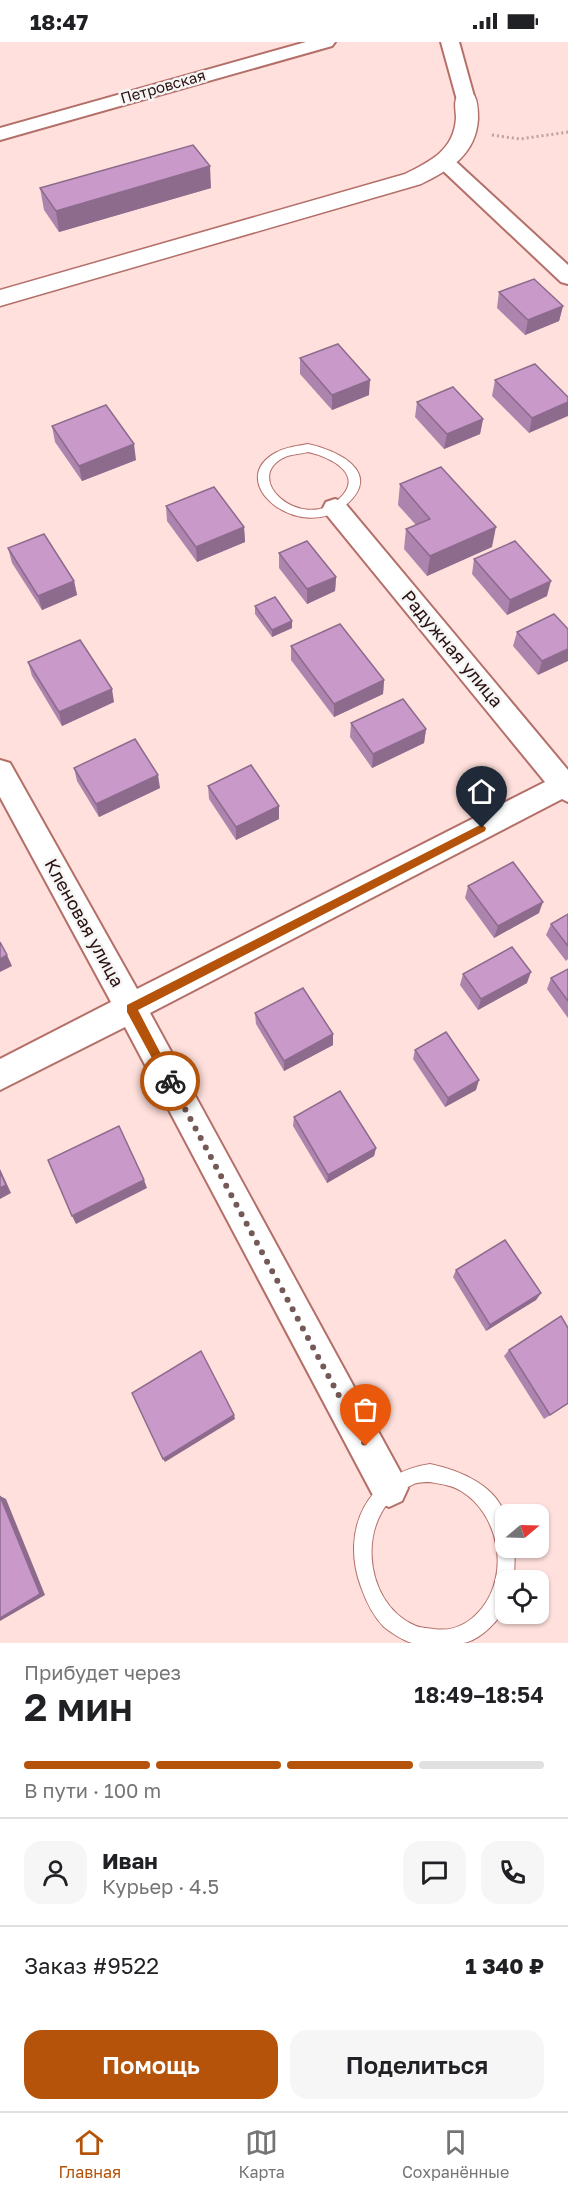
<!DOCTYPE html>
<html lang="ru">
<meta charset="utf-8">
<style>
:root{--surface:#fff;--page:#f6f6f6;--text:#202124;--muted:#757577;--line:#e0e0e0;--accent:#b45309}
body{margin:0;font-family:"Golos Text",sans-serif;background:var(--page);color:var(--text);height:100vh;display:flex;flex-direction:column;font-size:22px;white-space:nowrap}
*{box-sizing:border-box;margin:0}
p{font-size:20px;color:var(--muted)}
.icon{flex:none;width:33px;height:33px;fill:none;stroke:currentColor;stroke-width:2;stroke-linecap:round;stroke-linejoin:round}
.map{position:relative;height:1601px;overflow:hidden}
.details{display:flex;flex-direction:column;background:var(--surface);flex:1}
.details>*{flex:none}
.needle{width:39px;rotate:71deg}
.fabs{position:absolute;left:495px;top:1462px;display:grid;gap:12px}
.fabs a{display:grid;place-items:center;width:54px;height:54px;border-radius:12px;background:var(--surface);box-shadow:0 2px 4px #0004;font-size:30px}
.pin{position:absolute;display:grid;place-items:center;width:51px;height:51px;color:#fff;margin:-62px -26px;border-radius:50% 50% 50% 0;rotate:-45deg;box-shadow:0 0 6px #0007}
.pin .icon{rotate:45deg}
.courier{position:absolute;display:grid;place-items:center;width:60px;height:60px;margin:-30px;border:4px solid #b45309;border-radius:50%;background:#fff;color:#222;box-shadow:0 2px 8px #0007}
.overview em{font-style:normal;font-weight:600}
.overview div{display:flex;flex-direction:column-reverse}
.overview{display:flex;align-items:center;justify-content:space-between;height:102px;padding:0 24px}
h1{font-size:39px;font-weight:600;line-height:45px}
.bar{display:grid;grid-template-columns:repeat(4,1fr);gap:9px 6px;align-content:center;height:72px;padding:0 24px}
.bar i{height:8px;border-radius:4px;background:var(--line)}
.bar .selected{background:var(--accent)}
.bar p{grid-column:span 4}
.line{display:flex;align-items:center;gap:15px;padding:0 24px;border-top:2px solid var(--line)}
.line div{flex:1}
.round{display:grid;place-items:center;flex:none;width:63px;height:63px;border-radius:18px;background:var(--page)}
.cta{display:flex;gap:12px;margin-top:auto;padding:12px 24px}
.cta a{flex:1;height:69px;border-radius:18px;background:var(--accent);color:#fff;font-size:24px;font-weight:600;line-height:69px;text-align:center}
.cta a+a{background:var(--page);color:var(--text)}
.status{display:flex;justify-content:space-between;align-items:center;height:42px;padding:0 30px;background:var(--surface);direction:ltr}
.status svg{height:16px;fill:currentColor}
.tab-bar{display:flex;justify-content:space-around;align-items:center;height:84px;border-top:2px solid var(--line);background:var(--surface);font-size:16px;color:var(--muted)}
.tab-bar a{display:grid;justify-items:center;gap:3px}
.tab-bar .selected{color:var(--accent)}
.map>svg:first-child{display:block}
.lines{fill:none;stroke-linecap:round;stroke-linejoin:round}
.service-casing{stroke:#b36f68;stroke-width:2}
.minor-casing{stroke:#b36f68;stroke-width:4}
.tertiary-casing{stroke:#b36f68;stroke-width:3}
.path{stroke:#bea19d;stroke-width:3;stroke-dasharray:2 3;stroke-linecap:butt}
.service{fill:#fff;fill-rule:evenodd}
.minor{fill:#fff;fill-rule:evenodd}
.tertiary{fill:#fff;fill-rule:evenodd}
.wall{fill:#ad84ae}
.shaded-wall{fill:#8d6b8d}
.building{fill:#c999ca;stroke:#8d6b8d;stroke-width:1.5}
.route{fill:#b45309}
.done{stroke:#755956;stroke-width:6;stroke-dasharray:0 10.8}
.labels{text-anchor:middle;stroke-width:5;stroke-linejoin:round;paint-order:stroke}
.far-street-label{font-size:15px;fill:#2a100e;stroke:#f5f5f5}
.street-label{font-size:18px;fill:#2a100e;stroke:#f5f5f5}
</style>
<div class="status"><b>18:47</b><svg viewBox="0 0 49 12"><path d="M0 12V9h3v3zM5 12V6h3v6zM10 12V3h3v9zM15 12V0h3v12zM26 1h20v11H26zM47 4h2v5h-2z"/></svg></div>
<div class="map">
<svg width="568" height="1601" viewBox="0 0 568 1601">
<rect width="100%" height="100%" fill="#ffe0dc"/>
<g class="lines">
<defs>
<g id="service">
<path d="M308,402C337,408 383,430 347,462C301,504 221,439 277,410C286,405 298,404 308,402ZM308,410C330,415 366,432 339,457C301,491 240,436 285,415C292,412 301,412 308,410Z"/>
<path d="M430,1422C459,1428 500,1444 506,1478C507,1487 506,1497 506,1506H515L514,1539H506C506,1546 507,1555 506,1562C501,1578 479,1599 463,1601C451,1601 424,1601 412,1601C404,1599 390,1590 384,1585C373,1574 366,1559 361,1545C340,1488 367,1431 430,1422ZM430,1440C440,1442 452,1443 461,1449C499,1472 510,1531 482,1566C470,1581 454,1590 434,1587C429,1586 421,1586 416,1584C360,1561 355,1467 412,1443C417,1440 424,1440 430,1440Z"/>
</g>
<g id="minor">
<polygon points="306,0 335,0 332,4 0,98 0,86"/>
<polygon points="441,0 459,0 475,58 473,62 459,62 457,58"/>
<polygon points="446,115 453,117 568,223 568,242 561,240 439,125 436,121 439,117"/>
<polygon points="335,457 344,460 568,728 568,760 562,757 150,971 402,1433 408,1446 402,1459 389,1465 376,1459 125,985 0,1048 0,1017 111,960 0,755 0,718 10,721 137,947 545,740 326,472 323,466 326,460"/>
</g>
<path id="tertiary" d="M466,52L474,53C478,60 478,69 478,77C476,112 450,128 421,142L0,264V248L405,132C431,119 454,108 456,76C456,68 453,60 458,53Z"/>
</defs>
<!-- service casing -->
<use href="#service" class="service-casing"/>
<!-- minor casing -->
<use href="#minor" class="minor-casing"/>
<!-- tertiary casing -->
<use href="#tertiary" class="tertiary-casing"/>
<!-- path -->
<polyline class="path" points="492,93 520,97 568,90"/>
<!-- service -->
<use href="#service" class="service"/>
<!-- minor -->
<use href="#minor" class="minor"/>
<!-- tertiary -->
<use href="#tertiary" class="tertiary"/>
</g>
<!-- wall -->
<g class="wall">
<polygon points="40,146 211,146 59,190 44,168"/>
<polygon points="499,250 563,264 559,279 525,293 497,266"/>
<polygon points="300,316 369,353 332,368 300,332"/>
<polygon points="495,338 568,355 529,391 492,354"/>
<polygon points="417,360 483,377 480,392 444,407 415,375"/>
<polygon points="52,384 136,418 82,439 55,400"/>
<polygon points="400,442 492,505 427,534 404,507 406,487 416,483 398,463"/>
<polygon points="166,464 244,485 245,500 197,520 167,479"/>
<polygon points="8,506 74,539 77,553 42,568 12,521"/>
<polygon points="279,511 336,535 335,549 307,562 279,526"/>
<polygon points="474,517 547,554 507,573 472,532"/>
<polygon points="255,564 292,579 292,586 272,595 255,572"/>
<polygon points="568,587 538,633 513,604 517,590"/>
<polygon points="291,604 384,638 383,652 334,675 291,618"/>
<polygon points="28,620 114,660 62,684 32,634"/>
<polygon points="351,681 426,687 424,701 372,726 350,695"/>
<polygon points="74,726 160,746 99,775 77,739"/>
<polygon points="208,744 279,764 279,777 236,798 209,757"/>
<polygon points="468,844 539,871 494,896 465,856"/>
<polygon points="568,872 568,917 566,919 546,893 551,882"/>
<polygon points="568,927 568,976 547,947 551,936"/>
<polygon points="463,932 527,941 478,968 460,943"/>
<polygon points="255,971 333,992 333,1003 284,1029 256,982"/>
<polygon points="415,1008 476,1048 445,1065 413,1017"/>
<polygon points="294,1075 376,1106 374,1114 327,1141 293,1084"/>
<polygon points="456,1228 541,1251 536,1258 486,1289 453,1235"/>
<polygon points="568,1286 568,1362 544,1377 504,1314 509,1308"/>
</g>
<!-- shaded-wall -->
<g class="shaded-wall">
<polygon points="210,124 211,146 59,190 56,169"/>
<polygon points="563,264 559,279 525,293 528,278"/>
<polygon points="370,338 369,353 332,368 332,353"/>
<polygon points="568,360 568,374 529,391 532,376"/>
<polygon points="483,377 480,392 444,407 447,392"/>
<polygon points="134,402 136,418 82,439 79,424"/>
<polygon points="244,485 245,500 197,520 196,505"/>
<polygon points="496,485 492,505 427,534 430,514"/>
<polygon points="336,535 335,549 307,562 307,547"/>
<polygon points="74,539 77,553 42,568 38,554"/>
<polygon points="551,539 547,554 507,573 510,558"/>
<polygon points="292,579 292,586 272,595 272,588"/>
<polygon points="568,607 568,619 538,633 542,619"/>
<polygon points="384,638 383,652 334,675 334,662"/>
<polygon points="112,647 114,660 62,684 59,670"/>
<polygon points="426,687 424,701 372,726 373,712"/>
<polygon points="158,733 160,746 99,775 96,762"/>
<polygon points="279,764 279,777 236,798 236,785"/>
<polygon points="543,860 539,871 494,896 498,884"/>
<polygon points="7,913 12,924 0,930 0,917"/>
<polygon points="531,930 527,941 478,968 481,957"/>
<polygon points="333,992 333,1003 284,1029 284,1019"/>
<polygon points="479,1038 476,1048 445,1065 448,1056"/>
<polygon points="376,1106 374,1114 327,1141 328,1133"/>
<polygon points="0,1127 11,1151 0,1157"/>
<polygon points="144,1138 147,1146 76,1182 72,1174"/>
<polygon points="541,1251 536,1258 486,1289 490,1283"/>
<polygon points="234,1373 235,1377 165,1420 163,1417"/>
<polygon points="0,1454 6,1457 45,1553 0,1579"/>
</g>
<!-- building -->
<g class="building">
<polygon points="193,103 210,124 56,169 40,146"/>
<polygon points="534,237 563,264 528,278 499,250"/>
<polygon points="338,302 370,338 332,353 300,316"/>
<polygon points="535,322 568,355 568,360 532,376 495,338"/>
<polygon points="453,345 483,377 447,392 417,360"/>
<polygon points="106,363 134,402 79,424 52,384"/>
<polygon points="441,425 496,485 430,514 406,487 430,477 400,442"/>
<polygon points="214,445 244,485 196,505 166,464"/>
<polygon points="44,492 74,539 38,554 8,506"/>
<polygon points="307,499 336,535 307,547 279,511"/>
<polygon points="515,499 551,539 510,558 474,517"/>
<polygon points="275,555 292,579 272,588 255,564"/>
<polygon points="554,572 568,587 568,607 542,619 517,590"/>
<polygon points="340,582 384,638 334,662 291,604"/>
<polygon points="80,598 112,647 59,670 28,620"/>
<polygon points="403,657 426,687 373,712 351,681"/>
<polygon points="135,697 158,733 96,762 74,726"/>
<polygon points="251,723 279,764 236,785 208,744"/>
<polygon points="513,820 543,860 498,884 468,844"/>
<polygon points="568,872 568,904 551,882"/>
<polygon points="0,900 7,913 0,917"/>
<polygon points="512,905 531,930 481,957 463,932"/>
<polygon points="568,927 568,959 551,936"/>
<polygon points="303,946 333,992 284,1019 255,971"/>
<polygon points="446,990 479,1038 448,1056 415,1008"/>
<polygon points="340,1049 376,1106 328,1133 294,1075"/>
<polygon points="119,1084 144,1138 72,1174 48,1118"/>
<polygon points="0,1130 6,1143 0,1146"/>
<polygon points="505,1198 541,1251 490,1283 456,1228"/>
<polygon points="561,1274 568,1286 568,1361 550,1373 509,1308"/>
<polygon points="201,1309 234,1373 163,1417 132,1351"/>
<polygon points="0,1454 40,1552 0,1576"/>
</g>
<!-- route -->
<polygon class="route" points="482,782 486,786 485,789 138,968 175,1039 174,1042 166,1042 127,970 127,963"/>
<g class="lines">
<!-- done -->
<polyline class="done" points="170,1039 366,1404"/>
</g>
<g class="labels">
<!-- far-street labels -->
<g class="far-street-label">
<text transform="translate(163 45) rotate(-16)" y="5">Петровская</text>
</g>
<!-- street labels -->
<g class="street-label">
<text transform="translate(452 607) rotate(50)" y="6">Радужная улица</text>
<text transform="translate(84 881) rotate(61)" y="6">Кленовая улица</text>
</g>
</g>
</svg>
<div class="fabs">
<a><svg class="needle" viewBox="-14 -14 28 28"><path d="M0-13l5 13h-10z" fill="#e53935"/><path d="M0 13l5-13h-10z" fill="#757577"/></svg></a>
<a><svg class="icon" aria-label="locate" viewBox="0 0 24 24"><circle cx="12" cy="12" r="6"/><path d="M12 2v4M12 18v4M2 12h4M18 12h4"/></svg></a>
</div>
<div class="pin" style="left:366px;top:1404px;background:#ea580c"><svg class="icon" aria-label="bag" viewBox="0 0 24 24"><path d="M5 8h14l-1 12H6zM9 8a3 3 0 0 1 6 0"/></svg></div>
<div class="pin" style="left:482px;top:786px;background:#1f2937"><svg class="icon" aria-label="home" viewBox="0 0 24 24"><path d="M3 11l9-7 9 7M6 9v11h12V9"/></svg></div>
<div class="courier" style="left:170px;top:1039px"><svg class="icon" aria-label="bike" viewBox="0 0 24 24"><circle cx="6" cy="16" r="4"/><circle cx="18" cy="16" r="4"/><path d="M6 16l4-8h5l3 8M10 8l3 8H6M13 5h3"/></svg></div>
</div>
<section class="details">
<div class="overview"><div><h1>2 мин</h1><p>Прибудет через</p></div><em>18:49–18:54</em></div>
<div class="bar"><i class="selected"></i><i class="selected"></i><i class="selected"></i><i></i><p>В пути · 100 m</p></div>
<div class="line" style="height:108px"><a class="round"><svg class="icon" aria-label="person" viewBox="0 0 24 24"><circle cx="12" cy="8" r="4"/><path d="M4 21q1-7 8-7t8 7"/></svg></a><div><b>Иван</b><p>Курьер · 4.5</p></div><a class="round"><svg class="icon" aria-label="chat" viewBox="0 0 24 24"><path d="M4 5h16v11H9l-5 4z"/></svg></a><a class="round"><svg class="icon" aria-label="phone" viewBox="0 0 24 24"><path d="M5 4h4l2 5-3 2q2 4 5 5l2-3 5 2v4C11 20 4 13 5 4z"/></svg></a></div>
<div class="line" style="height:78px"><div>Заказ #9522</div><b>1 340 ₽</b></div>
<div class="cta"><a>Помощь</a><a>Поделиться</a></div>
</section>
<nav class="tab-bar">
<a class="selected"><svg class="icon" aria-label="home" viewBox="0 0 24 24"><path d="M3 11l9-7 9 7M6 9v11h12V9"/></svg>Главная</a>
<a><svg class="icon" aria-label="map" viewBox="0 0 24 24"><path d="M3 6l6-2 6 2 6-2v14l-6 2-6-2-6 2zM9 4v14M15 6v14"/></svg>Карта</a>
<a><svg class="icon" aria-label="saved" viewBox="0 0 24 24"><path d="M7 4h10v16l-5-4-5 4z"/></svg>Сохранённые</a>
</nav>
